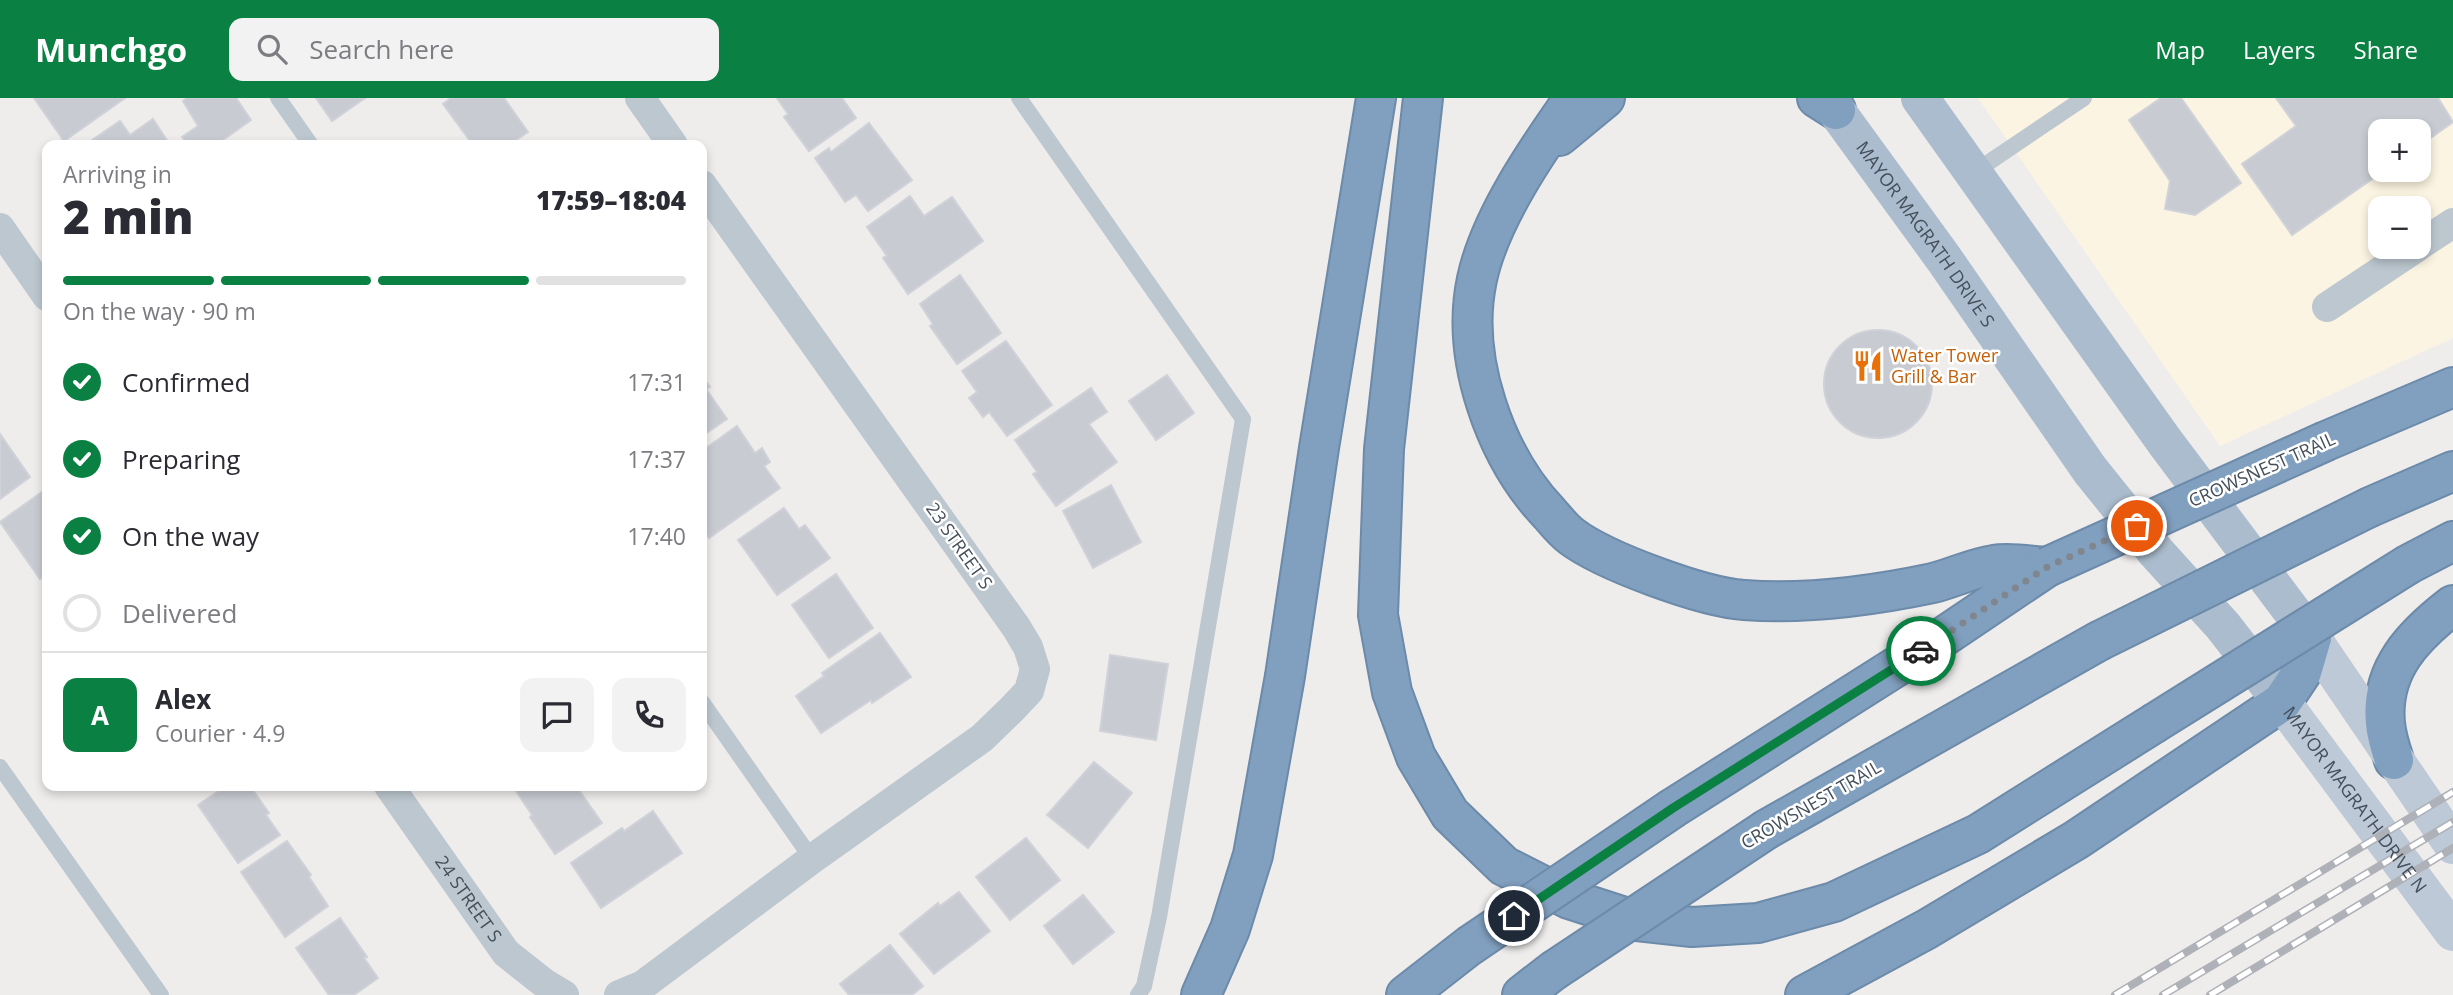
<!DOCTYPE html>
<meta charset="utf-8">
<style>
:root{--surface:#fff;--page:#f2f2f3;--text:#2b2b33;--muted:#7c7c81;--line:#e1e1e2;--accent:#0b8043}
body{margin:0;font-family:"Open Sans",sans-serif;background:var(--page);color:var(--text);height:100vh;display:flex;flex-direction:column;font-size:26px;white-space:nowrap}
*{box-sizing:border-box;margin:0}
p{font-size:23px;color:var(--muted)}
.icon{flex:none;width:38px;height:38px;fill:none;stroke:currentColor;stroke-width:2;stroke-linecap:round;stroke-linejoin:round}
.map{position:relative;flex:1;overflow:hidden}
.panel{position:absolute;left:42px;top:42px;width:665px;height:651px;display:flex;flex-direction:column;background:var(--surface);border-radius:14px;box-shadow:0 4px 10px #0003}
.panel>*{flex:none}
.fabs{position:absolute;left:2368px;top:21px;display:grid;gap:14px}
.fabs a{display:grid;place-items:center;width:63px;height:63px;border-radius:14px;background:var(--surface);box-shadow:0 4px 10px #0003;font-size:35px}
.pin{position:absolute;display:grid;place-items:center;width:60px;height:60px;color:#fff;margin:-30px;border:4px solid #fff;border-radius:50%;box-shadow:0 2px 7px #0007}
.courier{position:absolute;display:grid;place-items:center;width:70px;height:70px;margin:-35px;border:5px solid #0b8043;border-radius:50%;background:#fff;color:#222;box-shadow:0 2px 9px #0007}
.summary em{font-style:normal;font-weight:800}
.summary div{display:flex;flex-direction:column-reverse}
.summary{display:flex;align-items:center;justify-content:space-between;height:119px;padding:0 21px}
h1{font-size:46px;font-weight:800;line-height:52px}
.bar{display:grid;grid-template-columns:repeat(4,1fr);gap:10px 7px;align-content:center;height:84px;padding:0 21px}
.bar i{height:9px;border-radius:5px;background:var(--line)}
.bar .on{background:var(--accent)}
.bar p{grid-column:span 4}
.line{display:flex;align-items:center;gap:18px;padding:0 21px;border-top:2px solid var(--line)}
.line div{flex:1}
.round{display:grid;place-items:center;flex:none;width:74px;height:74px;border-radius:14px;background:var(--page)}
ol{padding:0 21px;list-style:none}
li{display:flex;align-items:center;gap:21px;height:77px}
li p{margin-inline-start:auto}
li .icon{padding:7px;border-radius:50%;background:var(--accent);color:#fff;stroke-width:4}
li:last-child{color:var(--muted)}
li i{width:38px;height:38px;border:4px solid var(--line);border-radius:50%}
header{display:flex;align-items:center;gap:42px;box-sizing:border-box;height:98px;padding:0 35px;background:var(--accent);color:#fff}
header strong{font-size:33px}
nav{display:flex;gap:38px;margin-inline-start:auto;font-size:24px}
.search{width:490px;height:63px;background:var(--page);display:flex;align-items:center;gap:18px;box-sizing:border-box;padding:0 24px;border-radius:14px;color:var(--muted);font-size:26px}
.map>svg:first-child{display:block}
.commercial{fill:#fcf4e2;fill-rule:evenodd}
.building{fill:#c8cbd1;stroke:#cfd2d8;stroke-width:2}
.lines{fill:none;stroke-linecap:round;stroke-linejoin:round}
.motorway-casing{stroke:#6c8aa9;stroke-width:42}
.service{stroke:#bcc7cf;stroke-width:16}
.minor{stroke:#bcc7cf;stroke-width:30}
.secondary{stroke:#bdc9d6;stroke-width:38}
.primary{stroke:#aabccd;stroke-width:38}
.motorway{stroke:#819fbe;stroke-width:38}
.rail-casing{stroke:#aeb1b7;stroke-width:8}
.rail{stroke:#fff;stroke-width:5;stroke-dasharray:16;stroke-linecap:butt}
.motorway-bridge-casing{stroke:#6c8aa9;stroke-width:42;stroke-linecap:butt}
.motorway-bridge{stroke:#819fbe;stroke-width:38}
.done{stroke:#80868d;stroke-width:7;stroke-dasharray:0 12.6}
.route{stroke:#0b8043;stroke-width:9}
.labels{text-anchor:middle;stroke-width:5;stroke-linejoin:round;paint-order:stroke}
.street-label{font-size:18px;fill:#444f5a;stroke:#fff}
.food-label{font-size:18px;fill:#c56008;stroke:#fff;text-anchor:start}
</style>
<header>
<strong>Munchgo</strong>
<div class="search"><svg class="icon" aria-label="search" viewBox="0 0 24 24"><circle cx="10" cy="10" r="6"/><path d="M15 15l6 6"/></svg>Search here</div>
<nav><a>Map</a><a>Layers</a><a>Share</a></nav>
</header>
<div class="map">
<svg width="2453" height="897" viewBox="0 0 2453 897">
<rect width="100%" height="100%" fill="#efecec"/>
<!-- commercial -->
<path class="commercial" d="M1978,0H2453V240L2220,348ZM2380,33H2418V72H2380ZM2380,110H2418V149H2380Z"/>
<!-- building -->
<g class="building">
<polygon points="34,0 125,0 64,43"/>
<polygon points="187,0 236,0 251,22 216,47 188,47 182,39 198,28 183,3"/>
<polygon points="316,0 365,0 332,23"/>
<polygon points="451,0 504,0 528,34 509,47 473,47 443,6"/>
<polygon points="777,0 842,0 856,20 809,53 784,19 788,16"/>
<polygon points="2161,0 2181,0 2241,85 2195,117 2165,111 2170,83 2129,22"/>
<polygon points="2276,0 2438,0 2453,24 2418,49 2418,33 2380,33 2380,72 2385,72 2292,137 2242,66 2296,28"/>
<polygon points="153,21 170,47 85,47 120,23 130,37"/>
<polygon points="869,25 912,82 868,113 856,97 845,104 815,60 829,50 831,54"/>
<polygon points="910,98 924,118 952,99 983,143 908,196 883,160 887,158 867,129"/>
<polygon points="960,177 1001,235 957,266 930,228 933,226 920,206"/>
<circle cx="1878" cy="286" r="54"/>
<polygon points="1006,243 1052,307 1007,338 989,314 983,319 969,300 977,294 962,273"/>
<polygon points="1167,277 1194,315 1156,342 1129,303"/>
<polygon points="702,278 710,289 706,291 727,321 702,338"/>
<polygon points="1091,290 1107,314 1089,326 1117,364 1056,408 1033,376 1037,374 1015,342"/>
<polygon points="737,328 755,355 762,350 770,364 764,368 780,390 709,440 702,430 702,378 707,374 702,365 702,353"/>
<polygon points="0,336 30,379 0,401"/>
<polygon points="1111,387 1141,444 1093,470 1063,413"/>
<polygon points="43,393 47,398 47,476 40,481 0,424"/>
<polygon points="784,410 799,431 805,427 830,460 777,497 738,442"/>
<polygon points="836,476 873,530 829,560 792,507"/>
<polygon points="880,535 911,579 872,605 871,602 821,635 796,598 824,578 822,575"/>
<polygon points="1110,557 1168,566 1156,642 1100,633"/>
<polygon points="1094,664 1132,695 1088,750 1047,717"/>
<polygon points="226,688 250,688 269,715 266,717 280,737 238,765 198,707"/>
<polygon points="518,688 576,688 602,725 555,756 530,719 532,717 514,690"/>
<polygon points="653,713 682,755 601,810 571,765 622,730 624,733"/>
<polygon points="1026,740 1060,782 1010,822 976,779"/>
<polygon points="287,743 311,777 309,779 328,808 285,839 241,774"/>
<polygon points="959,794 990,833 934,876 900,836 938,805 940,808"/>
<polygon points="1083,797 1114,834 1073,866 1044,828"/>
<polygon points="340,820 367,859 364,860 378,880 354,897 329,897 296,850"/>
<polygon points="890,847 923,888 912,897 849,897 840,886"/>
</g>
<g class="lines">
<defs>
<g id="motorway">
<polyline points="1423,0 1384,351 1378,517 1392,594 1416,659 1450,716 1504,768 1569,801 1637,823 1692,829 1758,825 1834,804 1978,736 2153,626"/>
<path d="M1574,0C1538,51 1490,120 1477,181C1460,260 1495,358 1549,415C1556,423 1563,432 1571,438C1604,463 1702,499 1744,502C1807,507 1871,498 1933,485C1953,480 1973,470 1994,467C2010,464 2030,468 2047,469"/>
<polyline points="1817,0 1836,12"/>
<polyline points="1559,38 1605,0"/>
<polyline points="2326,343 2453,289"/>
<polyline points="2370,409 2453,373"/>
<polyline points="2409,466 2453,443"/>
<path d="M2394,662C2390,650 2386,637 2385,625C2380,571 2414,537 2453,507"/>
<polyline points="1673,710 1940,541 2047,469"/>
<polyline points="1767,731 2099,543"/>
<polyline points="1201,897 1230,831 1253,757 1285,578 1319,350 1376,0"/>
<polyline points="1406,897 1469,848"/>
<polyline points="1522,897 1553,873"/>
<polyline points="1805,897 1927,831 2076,742 2282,604 2302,574 2312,540"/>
</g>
</defs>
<!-- motorway casing -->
<use href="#motorway" class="motorway-casing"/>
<!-- service -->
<g class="service">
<polyline points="278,0 311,47"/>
<polyline points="1019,0 1243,321 1159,819 1144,888 1138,897"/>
<polyline points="1973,75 2084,0"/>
<polyline points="702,604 812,761"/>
<polyline points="0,669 161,897"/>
</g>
<!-- minor -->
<g class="minor">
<polyline points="640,0 673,47"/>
<polyline points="0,130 47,198"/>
<polyline points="2418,148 2453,125"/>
<polyline points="2327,209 2417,149"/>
<path id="s1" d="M389,688L506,855L544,885L564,897"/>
<polyline points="619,897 643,887 812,761 982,640 1012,611 1029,593 1035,571 1028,549 1016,529 702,87"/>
</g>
<!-- secondary -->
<g class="secondary">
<polyline points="2312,540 2453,747"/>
<path id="s2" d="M2282,604L2453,834"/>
</g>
<!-- primary -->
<g class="primary">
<path id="s3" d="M1827,0L1944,161L2090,372L2156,454L2223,528L2282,604"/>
<polyline points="1920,0 2165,344 2312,540"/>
</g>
<!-- motorway -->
<use href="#motorway" class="motorway"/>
<defs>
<g id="rail">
<polyline points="2115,897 2453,694"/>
<polyline points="2163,897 2453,724"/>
<polyline points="2210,897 2453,750"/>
</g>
</defs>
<!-- rail casing -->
<use href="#rail" class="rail-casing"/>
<!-- rail -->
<use href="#rail" class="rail"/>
<defs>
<g id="motorway-bridge">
<polyline points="2047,469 2326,343"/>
<polyline points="2099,543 2370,409"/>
<polyline points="2153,626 2409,466"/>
<polyline points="1469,848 1673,710"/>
<polyline points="1553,873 1767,731"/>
</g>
</defs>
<!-- motorway-bridge casing -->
<use href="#motorway-bridge" class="motorway-bridge-casing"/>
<!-- motorway-bridge -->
<use href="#motorway-bridge" class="motorway-bridge"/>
</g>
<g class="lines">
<!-- done -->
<polyline class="done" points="1921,553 2047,469 2137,428"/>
<!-- route -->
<polyline class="route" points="1514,818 1673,710 1921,553"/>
</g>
<!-- icons -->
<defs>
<symbol id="restaurant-bare" viewBox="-9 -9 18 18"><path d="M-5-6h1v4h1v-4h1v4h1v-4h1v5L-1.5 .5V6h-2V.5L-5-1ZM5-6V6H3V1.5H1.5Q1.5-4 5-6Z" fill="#e8710a" stroke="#fff" stroke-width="2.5" paint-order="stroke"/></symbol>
</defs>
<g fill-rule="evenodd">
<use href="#restaurant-bare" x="1846" y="246" width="44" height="44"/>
</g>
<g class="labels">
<!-- street labels -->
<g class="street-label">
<text dy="6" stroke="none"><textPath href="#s3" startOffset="168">MAYOR MAGRATH DRIVE S</textPath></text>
<text transform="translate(2262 372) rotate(-24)" y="6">CROWSNEST TRAIL</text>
<text transform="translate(959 448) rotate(55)" y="6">23 STREET S</text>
<text dy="6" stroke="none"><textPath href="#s2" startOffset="122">MAYOR MAGRATH DRIVE N</textPath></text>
<text transform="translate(1811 707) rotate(-30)" y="6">CROWSNEST TRAIL</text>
<text dy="6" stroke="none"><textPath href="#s1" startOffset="138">24 STREET S</textPath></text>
</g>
<!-- food labels -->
<g class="food-label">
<text x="1891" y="264">Water Tower<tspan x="1891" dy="21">Grill &amp; Bar</tspan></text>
</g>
</g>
</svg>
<div class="fabs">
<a>+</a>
<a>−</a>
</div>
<div class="pin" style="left:2137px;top:428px;background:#ea580c"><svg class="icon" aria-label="bag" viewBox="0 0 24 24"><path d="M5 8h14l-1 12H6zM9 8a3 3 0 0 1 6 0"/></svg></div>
<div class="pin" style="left:1514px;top:818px;background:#1f2937"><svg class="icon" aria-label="home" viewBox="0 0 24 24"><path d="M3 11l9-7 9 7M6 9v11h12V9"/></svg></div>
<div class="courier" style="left:1921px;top:553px"><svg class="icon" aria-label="car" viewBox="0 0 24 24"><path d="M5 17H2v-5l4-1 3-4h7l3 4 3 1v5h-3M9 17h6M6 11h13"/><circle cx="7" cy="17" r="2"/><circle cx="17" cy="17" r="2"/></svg></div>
<section class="panel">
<div class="summary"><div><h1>2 min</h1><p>Arriving in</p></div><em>17:59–18:04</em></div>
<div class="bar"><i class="on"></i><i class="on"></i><i class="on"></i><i></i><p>On the way · 90 m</p></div>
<ol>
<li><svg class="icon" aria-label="check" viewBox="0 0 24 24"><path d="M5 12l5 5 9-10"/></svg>Confirmed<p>17:31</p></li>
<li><svg class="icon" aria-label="check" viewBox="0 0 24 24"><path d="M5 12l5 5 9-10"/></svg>Preparing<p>17:37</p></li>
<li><svg class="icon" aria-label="check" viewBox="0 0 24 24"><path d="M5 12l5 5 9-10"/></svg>On the way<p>17:40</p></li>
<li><i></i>Delivered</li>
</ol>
<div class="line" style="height:126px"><b class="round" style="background:var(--accent);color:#fff">A</b><div><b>Alex</b><p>Courier · 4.9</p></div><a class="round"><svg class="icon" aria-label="chat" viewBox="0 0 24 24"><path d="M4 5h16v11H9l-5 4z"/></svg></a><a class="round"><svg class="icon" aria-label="phone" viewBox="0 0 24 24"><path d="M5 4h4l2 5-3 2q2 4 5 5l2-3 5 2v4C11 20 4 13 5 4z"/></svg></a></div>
</section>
</div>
